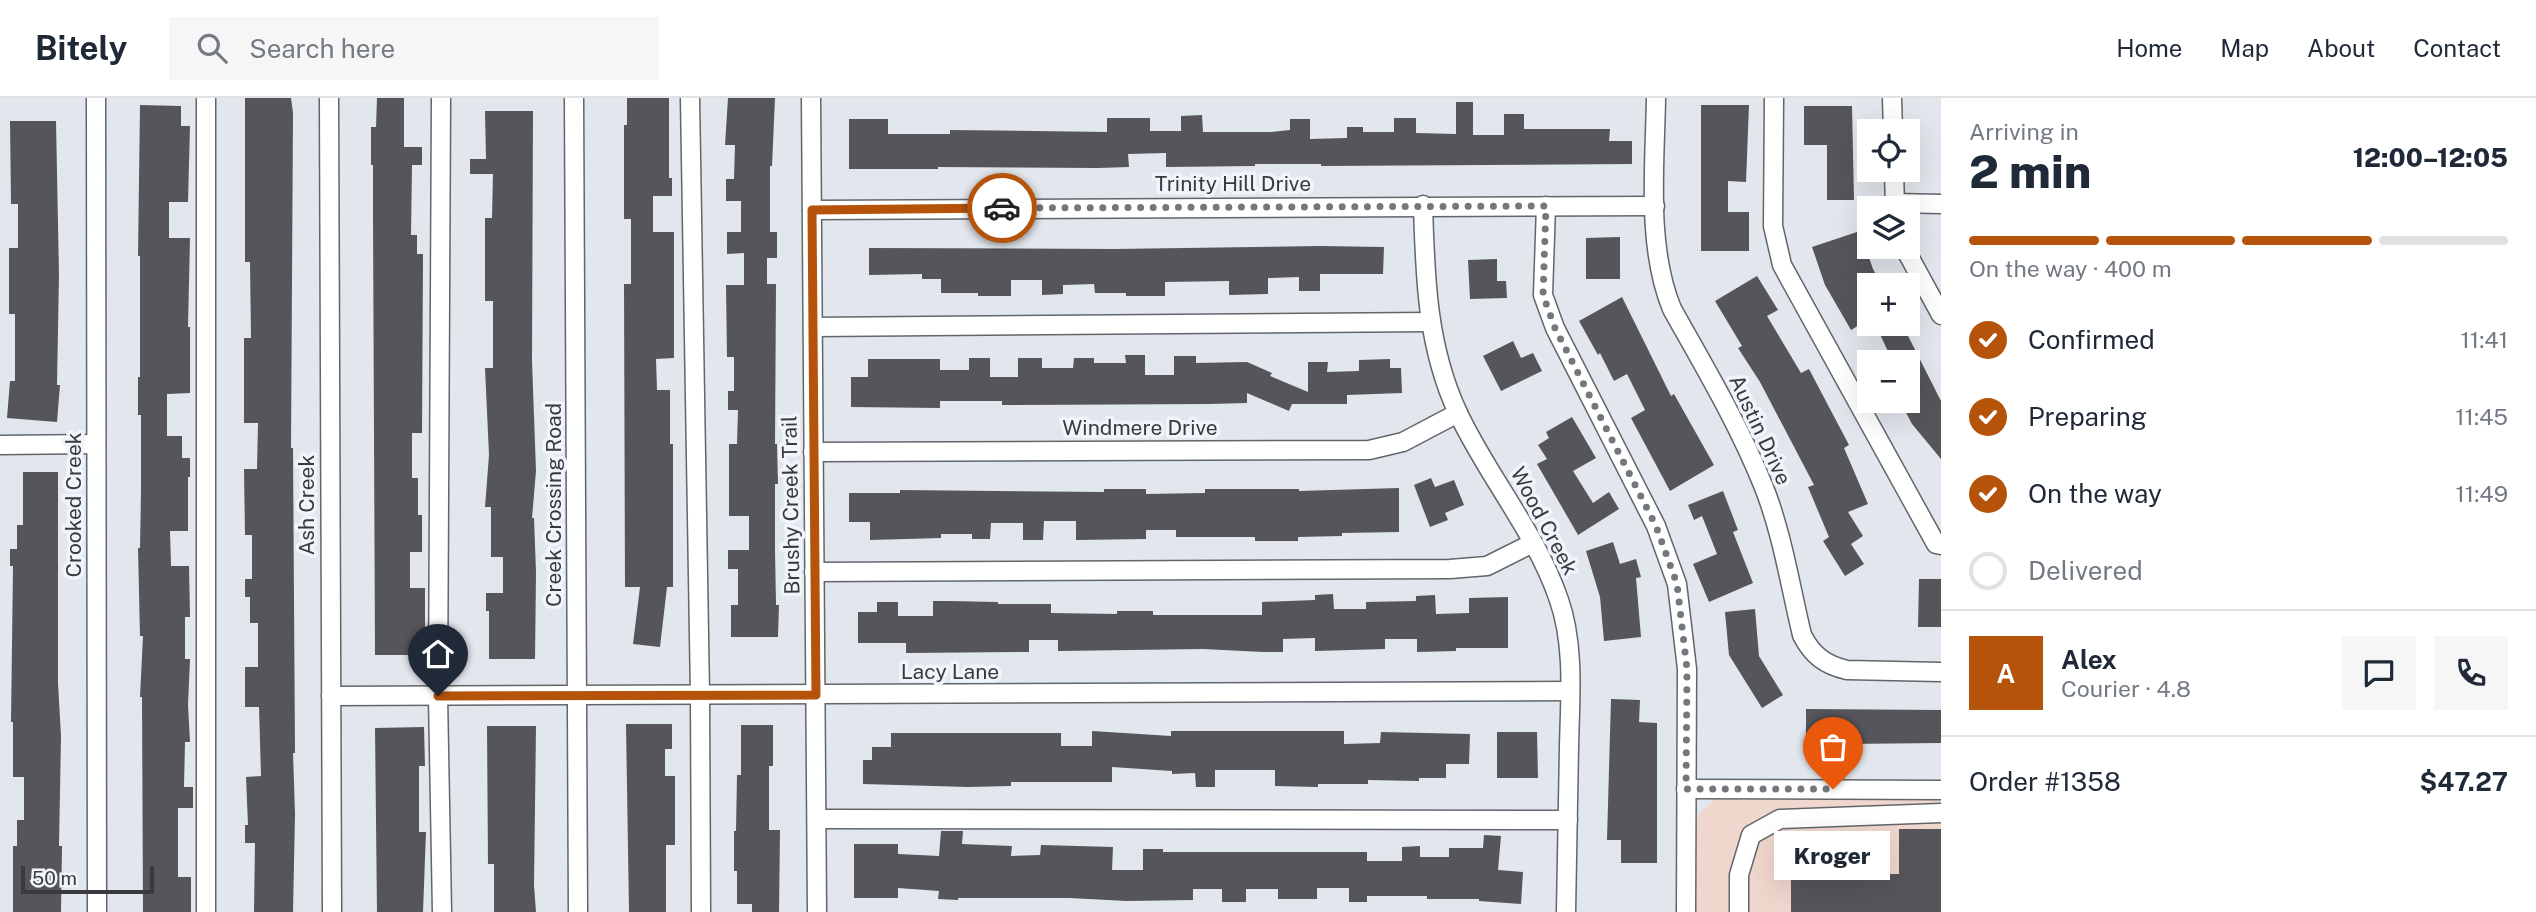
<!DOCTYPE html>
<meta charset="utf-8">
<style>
:root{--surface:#fff;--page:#f6f6f7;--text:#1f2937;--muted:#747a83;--line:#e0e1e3;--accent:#b45309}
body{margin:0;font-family:"Public Sans",sans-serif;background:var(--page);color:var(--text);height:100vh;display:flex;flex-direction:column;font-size:26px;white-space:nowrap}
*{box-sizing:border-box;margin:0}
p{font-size:23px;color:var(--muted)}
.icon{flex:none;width:38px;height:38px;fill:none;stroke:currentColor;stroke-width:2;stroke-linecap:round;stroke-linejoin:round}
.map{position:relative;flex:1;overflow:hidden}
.panel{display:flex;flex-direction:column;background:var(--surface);width:595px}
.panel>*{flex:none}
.fabs{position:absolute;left:1857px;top:21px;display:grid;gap:14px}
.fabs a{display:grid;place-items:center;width:63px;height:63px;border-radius:0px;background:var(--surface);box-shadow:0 7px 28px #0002;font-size:35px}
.scale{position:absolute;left:21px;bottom:18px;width:133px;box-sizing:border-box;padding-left:7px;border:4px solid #383a3d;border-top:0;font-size:19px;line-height:24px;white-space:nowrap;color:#383a3d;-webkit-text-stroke:5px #eff5fa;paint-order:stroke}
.pin{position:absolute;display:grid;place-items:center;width:60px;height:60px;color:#fff;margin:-72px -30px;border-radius:50% 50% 50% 0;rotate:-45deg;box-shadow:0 0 7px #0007}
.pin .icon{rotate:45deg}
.courier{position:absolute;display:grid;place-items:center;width:70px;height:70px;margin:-35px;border:5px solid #b45309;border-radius:50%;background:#fff;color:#222;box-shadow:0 2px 9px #0007}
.bubble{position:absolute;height:49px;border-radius:0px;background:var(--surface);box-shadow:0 7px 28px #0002;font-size:23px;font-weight:800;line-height:49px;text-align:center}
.summary em{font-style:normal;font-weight:800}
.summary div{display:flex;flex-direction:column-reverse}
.summary{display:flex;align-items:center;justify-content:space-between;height:119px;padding:0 28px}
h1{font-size:46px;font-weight:800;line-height:52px}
.bar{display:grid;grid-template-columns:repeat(4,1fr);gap:10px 7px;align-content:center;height:84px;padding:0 28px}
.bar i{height:9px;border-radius:5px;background:var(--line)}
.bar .on{background:var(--accent)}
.bar p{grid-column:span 4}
.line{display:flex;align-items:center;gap:18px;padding:0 28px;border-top:2px solid var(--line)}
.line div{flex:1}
.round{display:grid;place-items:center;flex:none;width:74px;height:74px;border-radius:0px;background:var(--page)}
ol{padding:0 28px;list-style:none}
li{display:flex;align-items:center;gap:21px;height:77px}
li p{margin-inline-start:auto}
li .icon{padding:7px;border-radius:50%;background:var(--accent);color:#fff;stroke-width:4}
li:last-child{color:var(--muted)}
li i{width:38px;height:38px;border:4px solid var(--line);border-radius:50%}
header{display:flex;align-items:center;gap:42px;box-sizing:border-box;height:98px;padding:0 35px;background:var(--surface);border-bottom:2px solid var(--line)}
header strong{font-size:33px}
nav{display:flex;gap:38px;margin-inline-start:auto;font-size:24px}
.search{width:490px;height:63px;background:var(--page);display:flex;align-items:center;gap:18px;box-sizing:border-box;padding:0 24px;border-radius:0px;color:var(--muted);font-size:26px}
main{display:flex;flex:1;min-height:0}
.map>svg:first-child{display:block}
.commercial{fill:#f0d7ce}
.building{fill:#55555b}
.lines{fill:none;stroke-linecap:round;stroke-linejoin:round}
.minor-casing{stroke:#61666b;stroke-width:21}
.minor{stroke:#fff;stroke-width:18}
.done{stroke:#74777b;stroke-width:7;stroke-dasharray:0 12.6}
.route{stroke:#b45309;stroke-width:9}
.labels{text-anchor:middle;stroke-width:7;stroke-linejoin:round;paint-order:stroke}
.street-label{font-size:21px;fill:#383a3d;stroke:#eff5fa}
</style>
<header>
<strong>Bitely</strong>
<div class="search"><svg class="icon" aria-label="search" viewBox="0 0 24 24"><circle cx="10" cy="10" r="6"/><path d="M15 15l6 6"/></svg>Search here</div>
<nav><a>Home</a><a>Map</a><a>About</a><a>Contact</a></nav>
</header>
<main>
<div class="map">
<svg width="1941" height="814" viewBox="0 0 1941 814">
<rect width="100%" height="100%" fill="#e2e7ed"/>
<!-- commercial -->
<polygon class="commercial" points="1726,690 1941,696 1941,814 1694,814 1697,718"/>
<!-- building -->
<g class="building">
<polygon points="245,0 291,0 293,15 291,350 293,350 295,655 293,655 295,716 293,814 254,814 255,745 245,745 245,727 248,727 246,679 261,678 259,609 245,609 245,569 258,569 258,525 250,525 250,499 245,499 245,481 252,481 252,437 245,437 244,371 257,371 258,325 244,325 244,240 251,240 250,164 245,164"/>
<polygon points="377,0 404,0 404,49 422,49 422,67 412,67 411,137 417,137 417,156 423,156 422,335 412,335 412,380 418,380 418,417 422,417 422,454 410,454 410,490 425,490 425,557 375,557 373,117 373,67 371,67 371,29 376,29"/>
<polygon points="627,0 669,0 669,80 672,80 672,98 653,98 653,134 674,134 674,260 656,261 657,292 670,292 670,346 673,346 673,489 667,489 660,549 633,546 640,489 625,489 624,186 631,186 631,121 624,121 624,27 627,27"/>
<polygon points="728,0 775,0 772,68 770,68 770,134 777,134 777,160 767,160 767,186 776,186 775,346 777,346 778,386 775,386 775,452 776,507 779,507 778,539 731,539 731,507 738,507 738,471 728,471 728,452 749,452 749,418 729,418 729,346 737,346 738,312 728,312 728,293 734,293 734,259 727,259 726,187 744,187 744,155 727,156 727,134 741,134 741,103 726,103 726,81 734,81 735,47 725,47"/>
<polygon points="1456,4 1473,4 1473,37 1504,37 1504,16 1524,16 1524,31 1610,31 1609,43 1632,43 1632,66 1321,68 1321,66 1255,66 1255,68 1166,69 1166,55 1128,56 1129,69 1098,70 938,69 938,71 849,71 849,21 888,21 888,36 950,36 950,32 1107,34 1107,20 1150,20 1150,33 1181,33 1181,18 1202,17 1203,34 1271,34 1290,32 1290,21 1310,21 1310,41 1347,40 1347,29 1363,29 1363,34 1394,34 1394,20 1416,20 1416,35 1456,36"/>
<polygon points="140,7 181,8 181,28 190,28 188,104 169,104 169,140 190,140 188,229 190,229 190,295 167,296 167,338 182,338 182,360 190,360 190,379 188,379 188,433 170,433 171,468 189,468 190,519 185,519 185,561 190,561 188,607 190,644 185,644 184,689 193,689 193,710 178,710 178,779 191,779 191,814 143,814 142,599 140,599 143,538 140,538 138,450 140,450 141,394 141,317 138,317 138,279 140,279 140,158 138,158"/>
<polygon points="1701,7 1749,7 1746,84 1728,83 1728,114 1749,114 1749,153 1701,153"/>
<polygon points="1804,8 1852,8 1854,102 1827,102 1827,47 1804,47"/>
<polygon points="485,13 533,13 532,263 536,373 532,420 534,420 536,474 535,561 489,561 489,513 486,513 486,495 503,495 503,459 491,459 491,409 485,409 489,357 485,270 493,270 493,203 485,203 485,120 492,120 493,76 470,76 470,61 486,61"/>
<polygon points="10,23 56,23 59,177 57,287 60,287 57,324 7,320 10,283 15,283 15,216 9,216 9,150 18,150 18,106 11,106"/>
<polygon points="1860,133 1873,171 1882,187 1869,187 1869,221 1851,232 1825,187 1812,149"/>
<polygon points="1620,139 1620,181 1586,181 1586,140"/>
<polygon points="1320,148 1384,149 1383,176 1320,176 1320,193 1299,193 1299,179 1268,180 1268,196 1229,197 1229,183 1165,184 1165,198 1126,198 1126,195 1095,195 1094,186 1063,187 1063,196 1042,197 1042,182 1011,182 1011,198 978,198 978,195 941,195 941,181 922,181 922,176 869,177 869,150 1114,151"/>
<polygon points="1497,161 1497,183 1506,183 1507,200 1470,201 1468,162"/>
<polygon points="1757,178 1778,212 1767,218 1801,275 1809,271 1849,347 1844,350 1868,406 1848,414 1863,438 1851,446 1864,466 1845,478 1823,443 1829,439 1808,389 1814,387 1760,284 1738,250 1742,248 1715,203"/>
<polygon points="1622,199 1671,298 1674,296 1714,367 1670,393 1631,320 1645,312 1627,276 1614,283 1600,255 1598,257 1579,223"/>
<polygon points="1892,226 1902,226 1941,303 1941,361 1912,326 1900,303 1908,303 1908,264 1893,264 1878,232"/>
<polygon points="1513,243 1521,260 1533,255 1542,273 1501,293 1483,258"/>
<polygon points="1125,257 1145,257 1145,277 1174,277 1174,258 1196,258 1196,265 1247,264 1272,275 1270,278 1308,294 1308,264 1328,264 1327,274 1359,273 1359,262 1390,261 1390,270 1401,270 1402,295 1347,297 1347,306 1292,306 1289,313 1247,295 1247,305 1209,306 1002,307 1002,303 940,303 940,310 851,309 851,279 868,279 868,261 940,261 940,272 969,272 969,260 990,260 990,279 1018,279 1018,260 1042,260 1042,270 1073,270 1074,260 1094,260 1094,265 1126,265"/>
<polygon points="1572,319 1596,360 1573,373 1593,405 1609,394 1619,411 1578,437 1537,366 1547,361 1538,347 1549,340 1546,334"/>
<polygon points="23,374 58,374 58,585 61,638 59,748 62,748 61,814 13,814 13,748 17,748 17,722 24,722 24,679 13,679 13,624 11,624 13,468 10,468 10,451 17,451 17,427 23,427"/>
<polygon points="1431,380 1435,389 1454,382 1464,407 1445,415 1448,422 1430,429 1414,387"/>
<polygon points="1399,390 1399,434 1342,435 1342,438 1298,439 1298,443 1255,443 1255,439 1176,439 1176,432 1146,432 1146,441 1076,442 1076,423 1044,423 1043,442 1023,442 1023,425 991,425 990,441 972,441 972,436 941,436 941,440 870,442 870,424 849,424 849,395 900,395 900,392 1104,394 1104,391 1146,391 1146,396 1205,395 1205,391 1299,391 1299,393"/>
<polygon points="1723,393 1738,432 1733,434 1753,485 1709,504 1693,466 1717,456 1702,418 1694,422 1688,407"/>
<polygon points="1613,444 1620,466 1636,461 1641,479 1636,480 1641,539 1604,543 1600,499 1586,453"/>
<polygon points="1919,481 1941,481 1941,529 1918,529"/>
<polygon points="1333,496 1334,511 1366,511 1366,504 1416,503 1416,498 1435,497 1436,516 1469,515 1469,500 1508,499 1508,550 1456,550 1456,553 1417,554 1417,541 1385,541 1385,551 1315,553 1315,540 1283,541 1283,554 1263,554 1203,551 1058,553 1058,542 1029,542 1029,554 906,555 906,545 858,545 858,514 877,514 877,504 898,504 898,518 933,518 933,503 947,503 998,504 998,506 1051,506 1051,515 1117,516 1117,513 1153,513 1153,517 1262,517 1262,504 1315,502 1315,497"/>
<polygon points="1755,511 1759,558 1783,597 1762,610 1729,557 1725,514"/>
<polygon points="1611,601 1640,602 1639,624 1657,625 1657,765 1621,765 1621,742 1607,742"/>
<polygon points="1806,611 1941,612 1941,645 1845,646 1845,655 1826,655 1826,642 1806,643"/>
<polygon points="626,626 672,626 672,651 665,651 665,678 675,678 675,747 666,747 666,814 629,814"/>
<polygon points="741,627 773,627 773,668 769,668 769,732 780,732 779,814 752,814 752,806 737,806 737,773 734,773 734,733 736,733 737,677 741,677"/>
<polygon points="487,628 536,628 534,787 536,814 494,814 494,766 488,766"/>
<polygon points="424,629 425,668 419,668 419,734 426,734 423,814 377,814 375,630"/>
<polygon points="1092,633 1171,638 1171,633 1344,633 1344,646 1380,645 1381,634 1470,636 1469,666 1446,666 1446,680 1419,680 1419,683 1368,682 1368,686 1318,686 1318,689 1275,688 1275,672 1215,672 1215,689 1196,689 1195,675 1172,676 1172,673 1112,669 1112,684 1011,684 1011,688 968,689 863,686 863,662 872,662 872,649 891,649 891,635 1061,635 1061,648 1092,648"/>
<polygon points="1497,634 1537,634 1538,680 1497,680"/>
<polygon points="1899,731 1941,731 1941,814 1791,814 1791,757 1853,756 1853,776 1899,776"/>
<polygon points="941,733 963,733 962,746 1012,748 1011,758 1040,757 1041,747 1113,749 1112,772 1143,772 1143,751 1163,751 1163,754 1367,754 1367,763 1402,763 1402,749 1420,748 1420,759 1449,759 1449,750 1483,750 1484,737 1501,738 1498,772 1523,774 1521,806 1479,803 1479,801 1427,801 1427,798 1367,798 1367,804 1349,804 1349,790 1317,790 1317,801 1278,801 1278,791 1246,791 1246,804 1222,804 1222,791 1193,791 1193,802 1127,803 1069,800 958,800 958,802 938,801 939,793 898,790 898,800 854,800 854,746 898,746 898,756 939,758"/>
</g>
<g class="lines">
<defs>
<g id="minor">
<polyline points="96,0 97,814"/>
<polyline points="206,0 206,814"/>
<polyline points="329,0 332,814"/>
<polyline points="441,0 438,598 442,814"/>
<polyline points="574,0 578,814"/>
<polyline points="690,0 700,597 701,814"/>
<polyline points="811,0 817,814"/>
<path d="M1656,0C1655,67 1646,148 1672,211C1704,268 1738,325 1763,387C1782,434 1790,487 1802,537C1812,557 1825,567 1847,572L1941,574"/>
<polyline points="1774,0 1773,128 1782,167 1936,446 1941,447"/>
<polyline points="1892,0 1893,33"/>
<polyline points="1894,72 1895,110"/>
<polyline points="1895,105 1941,106"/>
<path d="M1423,107C1425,179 1427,249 1458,315C1488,379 1536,434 1559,502C1575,548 1570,601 1569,649C1568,704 1567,759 1566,814"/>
<polyline points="1546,108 1543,197 1555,230 1656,428 1677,486 1687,571 1686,814"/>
<polyline points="812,112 1655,108"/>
<polyline points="1904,149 1941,217"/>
<polyline points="813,229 1431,224"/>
<polyline points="0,347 96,346"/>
<polyline points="813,354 1369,352 1403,344 1458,315"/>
<polyline points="814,474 1450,471 1487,468 1533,445"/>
<polyline points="331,598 1570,593"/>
<polyline points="1686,691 1941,692"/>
<polyline points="817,721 1568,722"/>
<polyline points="1739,814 1739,777 1751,737 1780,721 1941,715"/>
</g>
</defs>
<!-- minor casing -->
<use href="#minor" class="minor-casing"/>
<!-- minor -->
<use href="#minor" class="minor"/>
</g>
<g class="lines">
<!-- done -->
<polyline class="done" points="1002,110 1546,108 1543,197 1555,230 1656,428 1677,486 1687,571 1686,691 1833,691"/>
<!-- route -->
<polyline class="route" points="438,598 816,597 812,112 1002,110"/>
</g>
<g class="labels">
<!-- street labels -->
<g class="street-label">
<text x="1233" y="93">Trinity Hill Drive</text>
<text x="1140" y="337">Windmere Drive</text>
<text transform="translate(1760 332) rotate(65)" y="7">Austin Drive</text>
<text transform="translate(74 407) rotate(-90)" y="7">Crooked Creek</text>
<text transform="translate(307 407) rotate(-90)" y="7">Ash Creek</text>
<text transform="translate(554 407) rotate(-90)" y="7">Creek Crossing Road</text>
<text transform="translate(791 407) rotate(-91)" y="7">Brushy Creek Trail</text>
<text transform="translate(1544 423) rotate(62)" y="7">Wood Creek</text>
<text x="950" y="581">Lacy Lane</text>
</g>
</g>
</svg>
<div class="fabs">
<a><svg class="icon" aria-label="locate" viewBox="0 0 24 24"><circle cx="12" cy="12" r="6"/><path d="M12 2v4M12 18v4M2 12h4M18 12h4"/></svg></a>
<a><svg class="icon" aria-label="layers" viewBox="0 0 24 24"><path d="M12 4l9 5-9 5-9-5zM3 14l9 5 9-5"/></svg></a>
<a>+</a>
<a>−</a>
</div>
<div class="scale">50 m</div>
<div class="pin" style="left:1833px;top:691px;background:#ea580c"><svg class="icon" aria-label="bag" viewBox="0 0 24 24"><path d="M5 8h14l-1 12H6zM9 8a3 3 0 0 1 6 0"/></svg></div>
<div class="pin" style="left:438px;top:598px;background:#1f2937"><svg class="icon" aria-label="home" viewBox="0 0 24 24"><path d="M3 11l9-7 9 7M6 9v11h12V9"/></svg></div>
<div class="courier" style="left:1002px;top:110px"><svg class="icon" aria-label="car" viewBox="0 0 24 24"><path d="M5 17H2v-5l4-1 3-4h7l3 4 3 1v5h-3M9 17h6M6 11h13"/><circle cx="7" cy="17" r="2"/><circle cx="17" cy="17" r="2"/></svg></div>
<div class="bubble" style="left:1774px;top:733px;width:116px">Kroger</div>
</div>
<section class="panel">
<div class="summary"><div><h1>2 min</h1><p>Arriving in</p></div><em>12:00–12:05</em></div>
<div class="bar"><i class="on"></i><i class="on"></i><i class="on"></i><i></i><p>On the way · 400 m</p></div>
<ol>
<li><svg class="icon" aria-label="check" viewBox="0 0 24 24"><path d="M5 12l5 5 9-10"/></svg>Confirmed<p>11:41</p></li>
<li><svg class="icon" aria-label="check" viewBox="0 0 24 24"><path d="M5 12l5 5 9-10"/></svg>Preparing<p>11:45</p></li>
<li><svg class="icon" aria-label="check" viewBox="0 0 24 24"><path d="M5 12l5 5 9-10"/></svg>On the way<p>11:49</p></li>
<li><i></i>Delivered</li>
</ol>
<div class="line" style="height:126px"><b class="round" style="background:var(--accent);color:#fff">A</b><div><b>Alex</b><p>Courier · 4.8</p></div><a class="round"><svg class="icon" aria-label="chat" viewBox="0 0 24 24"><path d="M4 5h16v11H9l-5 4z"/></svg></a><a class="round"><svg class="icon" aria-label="phone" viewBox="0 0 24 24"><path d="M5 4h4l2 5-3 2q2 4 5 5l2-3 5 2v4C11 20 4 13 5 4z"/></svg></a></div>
<div class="line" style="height:91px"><div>Order #1358</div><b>$47.27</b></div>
</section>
</main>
